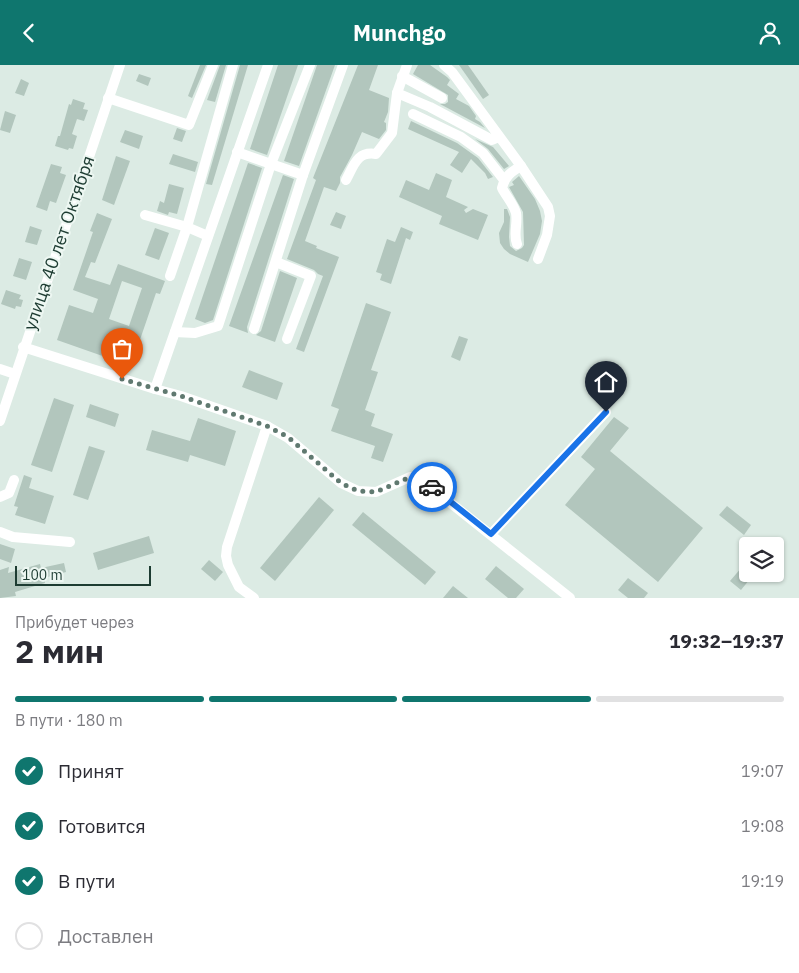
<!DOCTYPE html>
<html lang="ru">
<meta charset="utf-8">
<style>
:root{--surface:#fff;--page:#f7f7f7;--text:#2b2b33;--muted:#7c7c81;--line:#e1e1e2;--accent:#0f766e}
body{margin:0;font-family:"IBM Plex Sans",sans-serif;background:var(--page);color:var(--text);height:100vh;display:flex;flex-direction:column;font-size:19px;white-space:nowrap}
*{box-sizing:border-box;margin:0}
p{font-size:16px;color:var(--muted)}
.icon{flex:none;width:28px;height:28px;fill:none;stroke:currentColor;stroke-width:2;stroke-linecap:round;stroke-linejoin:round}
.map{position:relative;height:533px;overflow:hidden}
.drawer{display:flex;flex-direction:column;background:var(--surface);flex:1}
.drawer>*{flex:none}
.buttons{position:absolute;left:739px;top:472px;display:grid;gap:10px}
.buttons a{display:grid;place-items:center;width:45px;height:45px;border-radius:5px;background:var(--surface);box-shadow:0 1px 4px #0004;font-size:25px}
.scale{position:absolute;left:15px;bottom:12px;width:136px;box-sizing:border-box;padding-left:5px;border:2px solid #1d3c32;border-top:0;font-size:14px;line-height:18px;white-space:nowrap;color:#1d3c32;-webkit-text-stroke:4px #edf7f2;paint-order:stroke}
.pin{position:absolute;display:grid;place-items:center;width:42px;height:42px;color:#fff;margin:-51px -21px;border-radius:50% 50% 50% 0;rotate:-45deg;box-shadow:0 0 5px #0007}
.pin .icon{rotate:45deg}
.courier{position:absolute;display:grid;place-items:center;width:50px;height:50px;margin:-25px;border:4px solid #1a73e8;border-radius:50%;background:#fff;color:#222;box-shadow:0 1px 6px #0007}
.head em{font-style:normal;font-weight:800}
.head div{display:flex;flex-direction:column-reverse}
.head{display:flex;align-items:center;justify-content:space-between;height:85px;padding:0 15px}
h1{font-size:32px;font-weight:800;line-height:38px}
.bar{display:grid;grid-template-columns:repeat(4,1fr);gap:8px 5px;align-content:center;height:60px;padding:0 15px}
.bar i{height:6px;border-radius:4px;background:var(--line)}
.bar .selected{background:var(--accent)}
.bar p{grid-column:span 4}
ol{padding:0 15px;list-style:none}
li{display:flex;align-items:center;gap:15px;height:55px}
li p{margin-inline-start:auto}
li .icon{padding:5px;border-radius:50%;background:var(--accent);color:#fff;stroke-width:4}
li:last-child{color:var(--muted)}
li i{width:28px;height:28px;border:2px solid var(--line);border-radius:50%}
header{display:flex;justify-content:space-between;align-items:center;height:65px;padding:0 15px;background:var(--accent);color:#fff;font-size:22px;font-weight:800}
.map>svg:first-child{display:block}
.building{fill:#b2c6bd;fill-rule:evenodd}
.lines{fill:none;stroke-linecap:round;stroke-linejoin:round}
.minor{stroke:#fff;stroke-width:10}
.done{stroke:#607970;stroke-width:5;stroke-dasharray:0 9}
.route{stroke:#1a73e8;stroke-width:6}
.labels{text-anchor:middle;stroke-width:4;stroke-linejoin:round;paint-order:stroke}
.street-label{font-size:18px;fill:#1d3c32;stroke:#edf7f2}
</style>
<header><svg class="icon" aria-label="back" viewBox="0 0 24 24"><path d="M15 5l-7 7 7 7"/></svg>Munchgo<svg class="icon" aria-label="person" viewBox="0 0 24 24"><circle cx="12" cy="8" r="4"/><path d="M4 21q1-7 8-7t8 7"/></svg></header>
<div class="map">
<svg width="799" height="533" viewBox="0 0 799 533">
<rect width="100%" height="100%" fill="#dcebe4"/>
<!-- building -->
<g class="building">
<polygon points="200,0 206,0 192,33 188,31"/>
<polygon points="220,0 226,0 215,37 207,35"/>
<polygon points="240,0 248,0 212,120 206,119"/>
<polygon points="278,0 298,0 267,90 250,84"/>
<polygon points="317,0 335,0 299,101 284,96"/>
<polygon points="358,0 378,0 369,25 389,33 388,47 384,57 386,58 386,65 379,74 362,67 352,90 340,112 340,118 336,126 324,122 305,176 317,181 316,183 339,192 304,287 296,284 323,211 318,209 314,205 287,194 316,115 313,113"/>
<polygon points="418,0 430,0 447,12 450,15 447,20 459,29 456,34 469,41 476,51 475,54 480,57 485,63 440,39 445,39 448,37 448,30 413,9"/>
<polygon points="459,0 468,0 489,30 483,34"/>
<polygon points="139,9 151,13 148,21 136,16"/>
<polygon points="21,14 29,18 24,31 15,28"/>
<polygon points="73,34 85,38 83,44 88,45 84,56 77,54 72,69 77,71 73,84 69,83 68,85 55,81 58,71 60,71 69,39 71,40"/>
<polygon points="5,46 16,50 10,68 0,65"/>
<polygon points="411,56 457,78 478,93 493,112 488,114 485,108 471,94 462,108 450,100 459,87 408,64"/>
<polygon points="177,63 186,66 182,77 173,74"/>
<polygon points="125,65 143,71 139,84 120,77"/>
<polygon points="475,74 493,82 509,101 504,104 488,84"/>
<polygon points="173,89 198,97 195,107 169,99"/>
<polygon points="116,91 130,96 114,140 102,135"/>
<polygon points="248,98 262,103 213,255 205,258 195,254"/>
<polygon points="51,99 62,102 60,108 66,110 56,138 50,136 47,146 36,142"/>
<polygon points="436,108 452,115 446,132 468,142 464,145 466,148 473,144 488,150 478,175 439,159 442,151 399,132 406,115 429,125"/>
<polygon points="283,110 294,114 247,262 248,268 229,261"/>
<polygon points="519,111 535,134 540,146 542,156 540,169 528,197 510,189 504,184 500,178 499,168 504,157 504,144 507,144 510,152 509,172 510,181 516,186 522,183 524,180 523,147 509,122 514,120 512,117"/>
<polygon points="169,119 184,123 177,149 169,147 168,150 157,146 160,136 164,138"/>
<polygon points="336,147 346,151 341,164 330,160"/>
<path d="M97,148L112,154L95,198L91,197L85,212L110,220L118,199L165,216L160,229L156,228L131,301L57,275L69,240L93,248L98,234L73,225L93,167L90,166ZM122,216L142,223L129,261L109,254Z"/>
<polygon points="30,161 42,165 37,180 25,177"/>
<polygon points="401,162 413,167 410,175 406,173 391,219 380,215 382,209 376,207 387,174 395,177"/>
<polygon points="155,163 169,168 159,195 145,190"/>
<polygon points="19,193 32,197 26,215 13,211"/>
<polygon points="280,206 297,213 275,277 256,270 261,266"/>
<polygon points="6,225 21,230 19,234 23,235 21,242 16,241 15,244 1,239"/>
<polygon points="366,238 391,247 371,305 378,307 365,345 375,349 371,361 393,369 383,397 371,393 375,381 331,366 339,344 331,341"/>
<polygon points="459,271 468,274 460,296 451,292"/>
<polygon points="249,305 283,318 277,335 242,322"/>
<polygon points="54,333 74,340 52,407 31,400"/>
<polygon points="90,339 119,349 115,362 86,352"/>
<polygon points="614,352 629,363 610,386 703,463 658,517 565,440 595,404 581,392"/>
<polygon points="198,353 236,366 225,401 190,390 188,397 146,385 152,365 190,376"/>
<polygon points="89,381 105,386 88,435 73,430"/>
<polygon points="24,410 32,413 29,423 54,431 45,459 15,450 18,442 14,441"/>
<polygon points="319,432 334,445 275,516 260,503"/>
<polygon points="727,441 751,460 744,470 719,450"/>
<polygon points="363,447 436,507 425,520 352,460"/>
<polygon points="149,471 154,488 98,505 93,488"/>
<polygon points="767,472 778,481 759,481"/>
<polygon points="0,479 15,484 11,498 0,494"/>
<polygon points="209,495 223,507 215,516 201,504"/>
<polygon points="748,495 748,509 754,509 741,525 730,516"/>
<polygon points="64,498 66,507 44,513 45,518 15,527 16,531 0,533 0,505 9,502 8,508 40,499 41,503"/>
<polygon points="496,501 524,524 516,533 508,533 485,514"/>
<polygon points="628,513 648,528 644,533 628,533 618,525"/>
<polygon points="453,521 468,533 443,533"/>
</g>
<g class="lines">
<!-- minor -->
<g class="minor">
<polyline points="444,0 452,7 521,101 548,142 550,151 547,170 538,194"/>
<polyline points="402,11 442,33"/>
<polyline points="397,28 430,42 492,75 499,72"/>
<polyline points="108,33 189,60 213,0"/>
<polyline points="413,49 461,72 483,88 504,115"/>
<polyline points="303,110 271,99 310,0"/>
<path d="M346,115C354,100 357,86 376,89L392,68L397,28L407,0"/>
<polyline points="145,150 187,162 208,171"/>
<path d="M517,179C513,169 518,159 516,148C514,140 506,131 502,123C505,111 511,107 521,101"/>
<polyline points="276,197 311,211 287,274"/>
<polyline points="170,211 187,162 233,0"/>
<polyline points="254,264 303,110 343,0"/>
<polyline points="175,267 195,268 218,261 271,99 237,87"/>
<polyline points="23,282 155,324 181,331 267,361 288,373 341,418 358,426 376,427 410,412 418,412 570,533"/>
<polyline points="0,304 15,309"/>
<polyline points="155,324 268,0"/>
<polyline points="0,356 120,0"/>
<polyline points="0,432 9,428 14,415"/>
<polyline points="0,467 13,472 70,477"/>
<polyline points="491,469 606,347"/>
<polyline points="254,533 239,522 228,500 226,491 227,482 267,361"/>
</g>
</g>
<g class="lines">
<!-- done -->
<polyline class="done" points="122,314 181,331 267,361 288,372 341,418 358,426 376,427 410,412 418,412 432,422"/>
<!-- route -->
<polyline class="route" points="432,422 491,469 606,347"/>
</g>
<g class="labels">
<!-- street labels -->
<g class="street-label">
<text transform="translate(59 178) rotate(-71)" y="6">улица 40 лет Октября</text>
</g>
</g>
</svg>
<div class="buttons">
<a><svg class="icon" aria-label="layers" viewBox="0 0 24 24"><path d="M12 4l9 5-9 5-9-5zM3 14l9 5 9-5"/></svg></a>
</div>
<div class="scale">100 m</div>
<div class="pin" style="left:122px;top:314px;background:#ea580c"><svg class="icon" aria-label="bag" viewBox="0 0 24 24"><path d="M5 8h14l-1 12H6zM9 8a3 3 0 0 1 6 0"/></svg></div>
<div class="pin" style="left:606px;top:347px;background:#1f2937"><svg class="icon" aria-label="home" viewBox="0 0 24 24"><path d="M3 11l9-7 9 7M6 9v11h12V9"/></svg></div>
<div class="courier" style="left:432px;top:422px"><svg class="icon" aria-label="car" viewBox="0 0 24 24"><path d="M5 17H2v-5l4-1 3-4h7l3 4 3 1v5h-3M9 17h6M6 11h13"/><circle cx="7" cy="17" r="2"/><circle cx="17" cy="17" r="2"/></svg></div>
</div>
<section class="drawer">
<div class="head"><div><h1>2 мин</h1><p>Прибудет через</p></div><em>19:32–19:37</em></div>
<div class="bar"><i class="selected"></i><i class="selected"></i><i class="selected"></i><i></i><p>В пути · 180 m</p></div>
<ol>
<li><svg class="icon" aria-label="check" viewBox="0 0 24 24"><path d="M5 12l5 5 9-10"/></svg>Принят<p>19:07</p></li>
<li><svg class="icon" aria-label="check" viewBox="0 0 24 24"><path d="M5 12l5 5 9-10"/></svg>Готовится<p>19:08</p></li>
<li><svg class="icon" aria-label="check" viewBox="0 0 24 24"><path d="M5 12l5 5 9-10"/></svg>В пути<p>19:19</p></li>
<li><i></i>Доставлен</li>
</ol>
</section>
